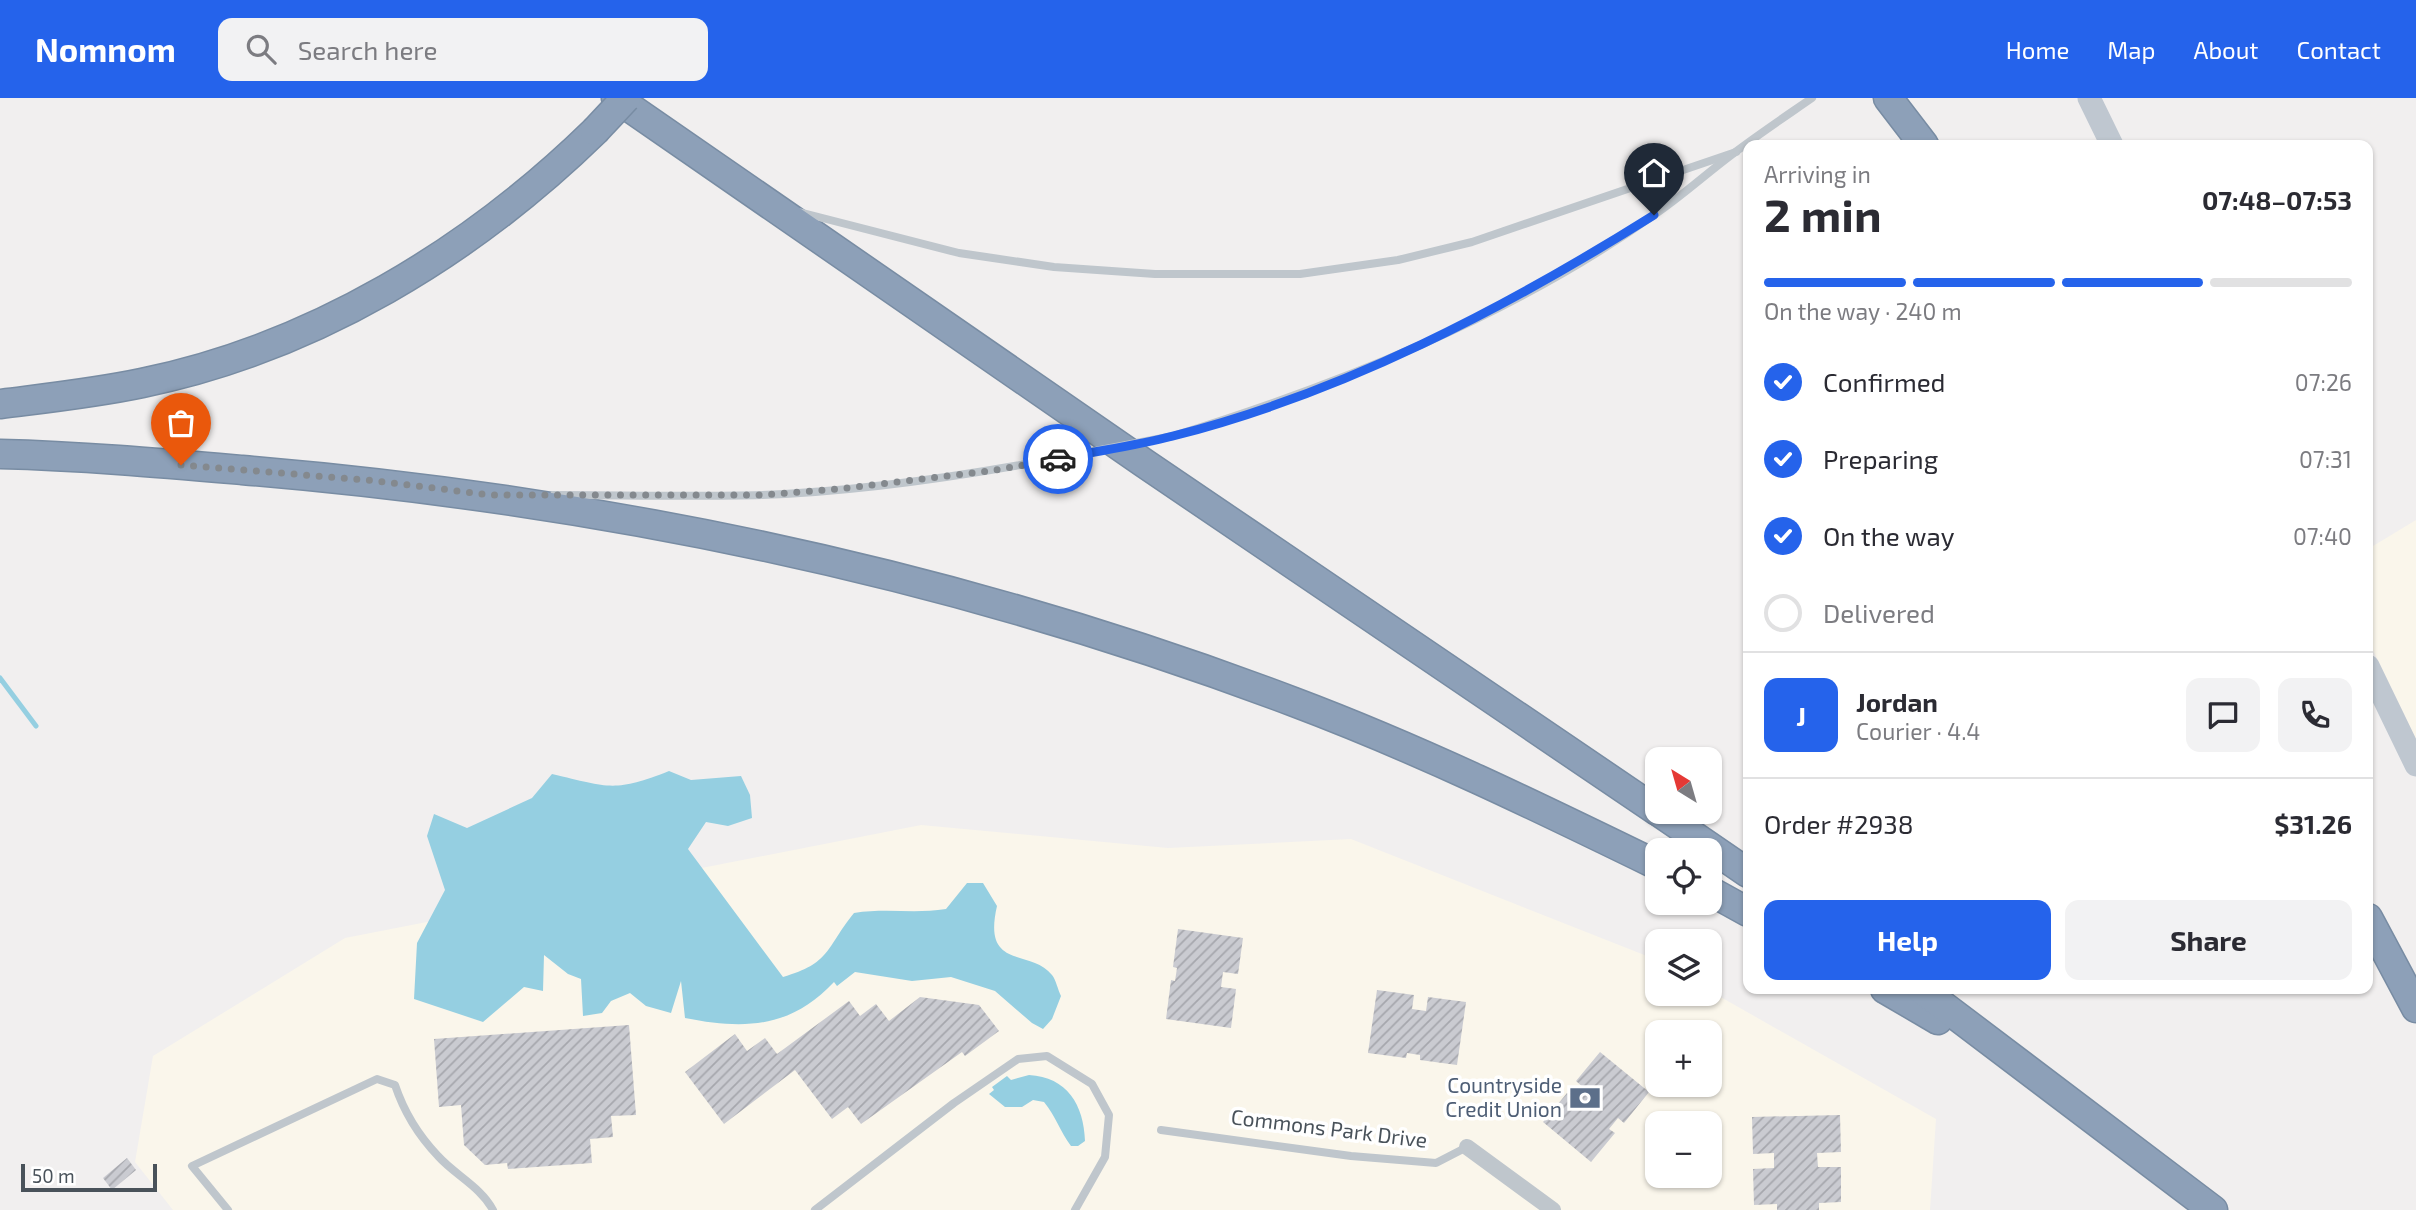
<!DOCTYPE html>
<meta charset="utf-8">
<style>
:root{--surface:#fff;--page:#f2f2f3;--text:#2b2b33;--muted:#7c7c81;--line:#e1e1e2;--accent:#2563eb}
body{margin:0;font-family:"Exo 2",sans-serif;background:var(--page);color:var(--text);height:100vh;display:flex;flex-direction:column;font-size:26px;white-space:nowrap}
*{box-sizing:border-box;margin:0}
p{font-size:23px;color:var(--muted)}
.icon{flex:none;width:38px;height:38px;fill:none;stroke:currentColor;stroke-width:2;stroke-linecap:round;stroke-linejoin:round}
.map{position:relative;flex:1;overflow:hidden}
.drawer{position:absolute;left:1743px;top:42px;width:630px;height:854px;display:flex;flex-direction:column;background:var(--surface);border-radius:14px;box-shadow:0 2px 5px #0004}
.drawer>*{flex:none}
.needle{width:46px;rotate:323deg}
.controls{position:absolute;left:1645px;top:649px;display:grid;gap:14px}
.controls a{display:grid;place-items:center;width:77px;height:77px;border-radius:14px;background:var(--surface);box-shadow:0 2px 5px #0004;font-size:35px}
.scale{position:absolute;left:21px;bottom:18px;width:136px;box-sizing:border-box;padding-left:7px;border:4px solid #49525a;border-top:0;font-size:19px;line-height:24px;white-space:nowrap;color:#49525a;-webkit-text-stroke:5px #fff;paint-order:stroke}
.pin{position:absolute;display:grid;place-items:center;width:60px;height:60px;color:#fff;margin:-72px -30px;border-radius:50% 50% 50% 0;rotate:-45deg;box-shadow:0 0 7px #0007}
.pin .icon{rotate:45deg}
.courier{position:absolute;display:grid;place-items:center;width:70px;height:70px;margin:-35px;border:5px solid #2563eb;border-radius:50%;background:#fff;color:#222;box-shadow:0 2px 9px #0007}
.overview em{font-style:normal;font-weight:700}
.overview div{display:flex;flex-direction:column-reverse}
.overview{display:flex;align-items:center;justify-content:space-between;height:119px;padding:0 21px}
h1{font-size:46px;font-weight:700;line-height:52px}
.bar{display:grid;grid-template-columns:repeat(4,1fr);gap:10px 7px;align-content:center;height:84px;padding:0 21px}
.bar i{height:9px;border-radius:5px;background:var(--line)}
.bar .on{background:var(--accent)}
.bar p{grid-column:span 4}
.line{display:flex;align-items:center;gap:18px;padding:0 21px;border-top:2px solid var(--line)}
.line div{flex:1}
.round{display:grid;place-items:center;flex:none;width:74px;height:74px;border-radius:14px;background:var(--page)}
ol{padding:0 21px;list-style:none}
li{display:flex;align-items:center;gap:21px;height:77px}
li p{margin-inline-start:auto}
li .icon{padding:7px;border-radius:50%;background:var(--accent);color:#fff;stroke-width:4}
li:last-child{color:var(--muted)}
li i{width:38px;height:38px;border:4px solid var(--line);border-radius:50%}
.primary-button{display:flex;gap:14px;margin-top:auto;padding:14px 21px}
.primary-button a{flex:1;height:80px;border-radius:14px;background:var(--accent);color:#fff;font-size:28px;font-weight:700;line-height:80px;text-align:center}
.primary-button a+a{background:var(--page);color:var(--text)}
header{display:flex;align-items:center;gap:42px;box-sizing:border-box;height:98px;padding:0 35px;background:var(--accent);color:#fff}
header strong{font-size:33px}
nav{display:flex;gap:38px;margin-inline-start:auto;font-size:24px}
.search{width:490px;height:63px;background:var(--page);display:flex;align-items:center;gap:18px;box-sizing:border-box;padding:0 24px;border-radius:14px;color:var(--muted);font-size:26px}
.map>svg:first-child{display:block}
.commercial{fill:#faf6eb;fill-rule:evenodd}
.water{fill:#95cfe1}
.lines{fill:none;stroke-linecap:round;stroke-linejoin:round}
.stream{stroke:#95cfe1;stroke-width:5}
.building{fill:url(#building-hatch)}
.highway-casing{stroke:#788ca3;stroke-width:31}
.lane{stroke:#bfc6cc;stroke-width:8}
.street{stroke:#bfc6cc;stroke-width:16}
.secondary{stroke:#bfc7d0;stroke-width:23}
.highway{stroke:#8da0b8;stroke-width:28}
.highway-bridge-casing{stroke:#788ca3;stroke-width:31;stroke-linecap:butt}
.lane-bridge{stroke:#bfc6cc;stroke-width:8}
.highway-bridge{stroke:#8da0b8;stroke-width:28}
.done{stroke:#84898e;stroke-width:7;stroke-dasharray:0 12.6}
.route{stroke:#2563eb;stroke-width:9}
.labels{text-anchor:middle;stroke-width:7;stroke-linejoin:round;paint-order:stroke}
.service-label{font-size:21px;fill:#4e5e75;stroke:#fff;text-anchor:end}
.street-label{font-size:21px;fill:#49525a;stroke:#fff}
</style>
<header>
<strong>Nomnom</strong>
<div class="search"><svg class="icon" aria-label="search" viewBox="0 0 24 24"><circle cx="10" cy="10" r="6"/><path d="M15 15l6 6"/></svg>Search here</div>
<nav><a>Home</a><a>Map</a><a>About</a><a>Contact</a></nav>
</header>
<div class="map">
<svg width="2416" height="1112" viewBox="0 0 2416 1112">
<defs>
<pattern id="building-hatch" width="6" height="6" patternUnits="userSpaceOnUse" patternTransform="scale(1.75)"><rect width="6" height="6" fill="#cacbd1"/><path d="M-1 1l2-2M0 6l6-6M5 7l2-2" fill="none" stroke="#a6a7ad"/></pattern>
</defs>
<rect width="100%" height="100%" fill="#f1efef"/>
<!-- commercial -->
<g class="commercial">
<polygon points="2416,422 2416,641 2368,542 2368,451"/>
<path d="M921,727L1168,750L1351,741L1652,860L1657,863V896H1710V893L1936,1021L1930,1112H173L135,1064L153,958L345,840ZM1657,934H1710V987H1657ZM1657,1026H1710V1078H1657Z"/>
</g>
<!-- water -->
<g class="water">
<path d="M669,673L691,682L741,678L750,697L752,720L728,728L706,724L688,751L783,879C831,865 825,851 854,815C886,810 915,816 946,811L967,785H983L997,808C982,873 1030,850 1052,877C1056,882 1058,892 1061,898L1052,921L1043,931L1032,925L995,893L951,879L912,883L855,874L837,888L834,884C791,930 745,932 685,920L681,883L671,915L646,908L630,895L611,903L602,915L583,918L581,881L568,876L544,857L543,893L524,889L483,924L414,901L417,845L445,792L427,738L434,716L467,730L532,700L552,676C608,689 614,695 669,673Z"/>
<path d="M1029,977C1067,979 1084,1007 1085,1043L1078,1048H1071C1060,1033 1056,1019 1044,1004L1033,1002L1022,1009H1005L989,996L994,992L992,989L1007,978L1011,982Z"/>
</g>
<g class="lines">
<!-- stream -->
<polyline class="stream" points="0,580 36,628"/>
</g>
<!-- building -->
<g class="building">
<polygon points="1178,831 1243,840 1238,876 1223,874 1221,889 1236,891 1231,930 1166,921 1171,882 1175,883 1177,870 1173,869"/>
<polygon points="1377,892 1414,897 1412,911 1426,913 1428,899 1466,904 1457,967 1420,962 1420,957 1407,955 1406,960 1368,955"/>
<polygon points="920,899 979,907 999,933 965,958 962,954 861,1026 848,1009 832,1021 795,972 724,1026 685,974 735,936 747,953 765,940 777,956 849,903 860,918 876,906 889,923"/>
<polygon points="629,927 636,1017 611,1018 613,1039 590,1041 592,1065 508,1071 507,1065 485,1067 464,1047 461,1007 439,1009 434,941"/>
<polygon points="1600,954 1649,994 1624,1025 1618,1020 1609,1031 1615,1035 1591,1064 1543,1024 1567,995 1577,1003 1586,992 1576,983"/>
<polygon points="1840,1017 1841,1054 1817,1055 1818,1069 1841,1069 1841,1104 1819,1105 1819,1112 1777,1112 1777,1106 1754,1107 1753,1071 1774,1070 1774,1055 1753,1056 1752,1019"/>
<polygon points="127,1060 136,1072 112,1092 103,1080"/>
</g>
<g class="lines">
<defs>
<g id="highway">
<polyline points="616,0 1144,365 1657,713"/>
<polyline points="1888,0 1924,47"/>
<path d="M0,306C47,300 95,295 142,285C313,250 471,154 595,33"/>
<path d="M0,356C81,358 161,365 242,372C604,402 954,475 1294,604C1419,651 1538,709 1657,767"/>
<polyline points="1659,714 1748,775"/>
<polyline points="1710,793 1748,814"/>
<polyline points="2368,820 2416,910"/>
<polyline points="1885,891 1938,922"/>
<polyline points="1921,891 2213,1112"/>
</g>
</defs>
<!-- highway casing -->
<use href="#highway" class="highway-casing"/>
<!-- lane -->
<g class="lane">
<polyline points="799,114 959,155 1054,169 1155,176 1300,176 1398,162 1472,144 1736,54"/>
<path d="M1173,338C1340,286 1510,219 1654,117C1682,98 1707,75 1734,55C1759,36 1786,18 1812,0"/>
<path d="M554,397C623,397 693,399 762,397C866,393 971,377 1074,357"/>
<polyline points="1161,1032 1351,1058 1436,1065 1467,1049"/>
<path d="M228,1112L192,1068L377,981L395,987C404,1014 418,1037 438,1058C455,1077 481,1089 493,1112"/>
<polyline points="815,1112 954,1005 1018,961 1047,958 1092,986 1109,1017 1105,1059 1075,1112"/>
</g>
<!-- street -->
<polyline class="street" points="1467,1049 1553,1112"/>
<!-- secondary -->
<g class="secondary">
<polyline points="2089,0 2112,47"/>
<polyline points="2368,568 2416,667"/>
</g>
<!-- highway -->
<use href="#highway" class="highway"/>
<defs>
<polyline id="highway-bridge" points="595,33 626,0"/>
</defs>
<!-- highway-bridge casing -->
<use href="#highway-bridge" class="highway-bridge-casing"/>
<!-- lane-bridge -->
<polyline class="lane-bridge" points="1074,357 1173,338"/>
<!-- highway-bridge -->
<use href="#highway-bridge" class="highway-bridge"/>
</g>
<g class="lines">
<!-- done -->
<polyline class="done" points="181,367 367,382 491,397 762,397 839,391 996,372 1058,361"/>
<!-- route -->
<path class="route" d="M1058,361C1096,353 1135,348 1173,338C1343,295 1506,210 1654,117"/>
</g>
<!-- icons -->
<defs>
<symbol id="bank-bare" viewBox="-9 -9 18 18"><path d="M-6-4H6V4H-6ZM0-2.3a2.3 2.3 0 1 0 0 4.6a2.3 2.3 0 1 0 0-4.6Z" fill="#5c6f8a" stroke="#fff" stroke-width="2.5" paint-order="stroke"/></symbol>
</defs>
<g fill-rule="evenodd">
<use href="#bank-bare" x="1563" y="978" width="44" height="44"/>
</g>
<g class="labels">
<!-- service labels -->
<g class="service-label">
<text x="1562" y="995">Countryside<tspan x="1562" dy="24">Credit Union</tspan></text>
</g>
<!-- street labels -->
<g class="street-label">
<text transform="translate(1329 1031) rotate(7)" y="7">Commons Park Drive</text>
</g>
</g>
</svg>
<div class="controls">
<a><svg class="needle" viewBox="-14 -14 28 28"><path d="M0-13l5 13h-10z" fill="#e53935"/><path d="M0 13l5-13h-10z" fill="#7c7c81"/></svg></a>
<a><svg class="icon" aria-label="locate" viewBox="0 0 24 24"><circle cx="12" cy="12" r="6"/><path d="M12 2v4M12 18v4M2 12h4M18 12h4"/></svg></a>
<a><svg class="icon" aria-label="layers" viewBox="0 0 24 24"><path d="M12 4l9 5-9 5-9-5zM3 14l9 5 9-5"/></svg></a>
<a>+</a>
<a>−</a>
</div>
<div class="scale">50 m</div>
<div class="pin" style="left:181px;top:367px;background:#ea580c"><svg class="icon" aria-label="bag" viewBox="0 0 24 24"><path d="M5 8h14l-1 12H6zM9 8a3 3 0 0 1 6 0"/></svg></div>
<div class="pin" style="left:1654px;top:117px;background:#1f2937"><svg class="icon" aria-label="home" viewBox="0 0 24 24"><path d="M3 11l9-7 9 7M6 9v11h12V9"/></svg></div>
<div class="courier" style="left:1058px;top:361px"><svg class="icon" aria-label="car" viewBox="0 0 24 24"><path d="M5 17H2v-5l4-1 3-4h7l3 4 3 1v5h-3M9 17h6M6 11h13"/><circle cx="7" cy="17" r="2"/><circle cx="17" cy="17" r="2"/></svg></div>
<section class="drawer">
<div class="overview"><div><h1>2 min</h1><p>Arriving in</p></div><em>07:48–07:53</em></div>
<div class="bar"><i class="on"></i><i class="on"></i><i class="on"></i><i></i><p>On the way · 240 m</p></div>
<ol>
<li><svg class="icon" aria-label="check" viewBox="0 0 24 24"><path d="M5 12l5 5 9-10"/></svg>Confirmed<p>07:26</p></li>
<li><svg class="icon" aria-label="check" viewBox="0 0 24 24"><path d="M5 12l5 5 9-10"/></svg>Preparing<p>07:31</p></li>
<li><svg class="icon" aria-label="check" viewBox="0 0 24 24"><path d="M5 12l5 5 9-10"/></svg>On the way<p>07:40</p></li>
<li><i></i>Delivered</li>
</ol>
<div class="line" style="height:126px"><b class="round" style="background:var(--accent);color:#fff">J</b><div><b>Jordan</b><p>Courier · 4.4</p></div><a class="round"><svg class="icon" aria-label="chat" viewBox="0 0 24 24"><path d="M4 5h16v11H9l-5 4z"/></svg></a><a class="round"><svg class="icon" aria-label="phone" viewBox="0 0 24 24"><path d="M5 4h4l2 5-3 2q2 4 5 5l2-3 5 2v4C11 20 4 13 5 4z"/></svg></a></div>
<div class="line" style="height:91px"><div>Order #2938</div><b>$31.26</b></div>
<div class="primary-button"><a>Help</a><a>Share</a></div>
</section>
</div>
